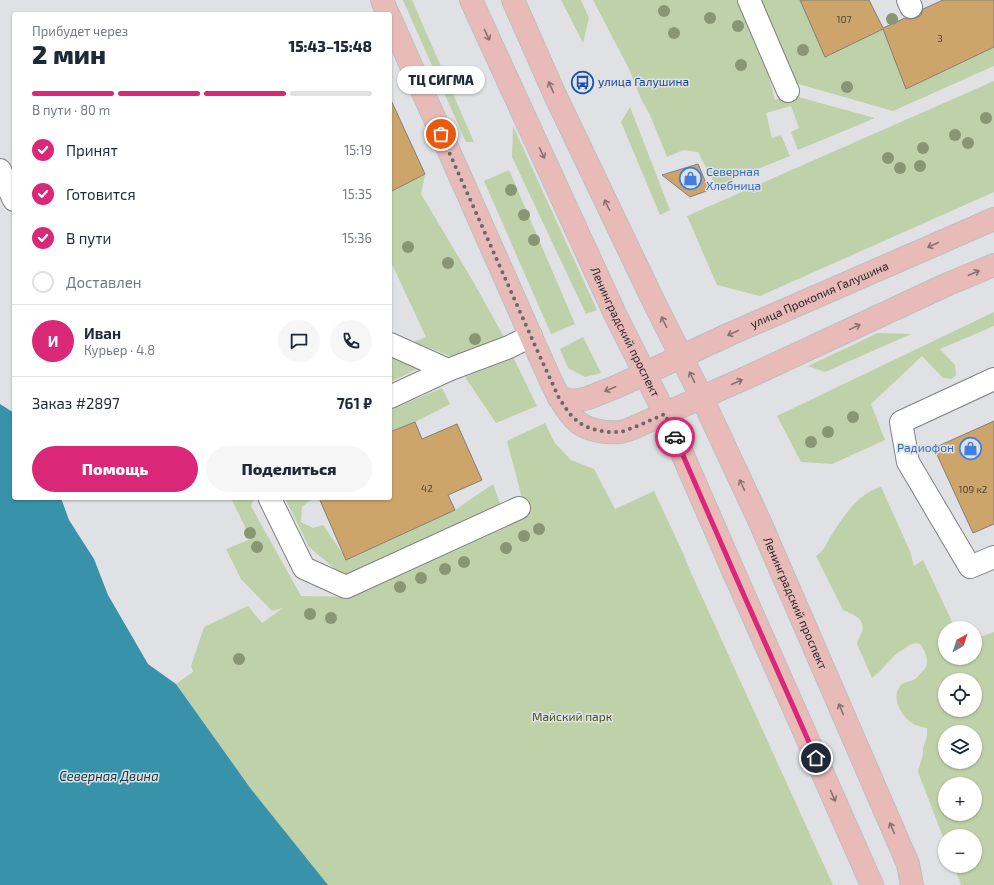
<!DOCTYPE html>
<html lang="ru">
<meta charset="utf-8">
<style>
:root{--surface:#fff;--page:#f6f6f7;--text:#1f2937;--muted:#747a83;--line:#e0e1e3;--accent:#db2777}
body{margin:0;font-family:"Exo 2",sans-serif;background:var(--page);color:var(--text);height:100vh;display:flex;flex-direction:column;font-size:15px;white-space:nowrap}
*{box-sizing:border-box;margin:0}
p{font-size:13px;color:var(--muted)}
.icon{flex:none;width:22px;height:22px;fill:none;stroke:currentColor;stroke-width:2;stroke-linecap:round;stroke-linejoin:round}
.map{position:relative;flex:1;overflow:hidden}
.sheet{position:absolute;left:12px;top:12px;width:380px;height:488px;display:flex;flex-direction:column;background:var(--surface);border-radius:4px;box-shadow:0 1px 3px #0004}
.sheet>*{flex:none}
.needle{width:26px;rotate:39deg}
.controls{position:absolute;left:938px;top:621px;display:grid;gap:8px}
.controls a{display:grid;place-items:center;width:44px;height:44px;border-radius:50%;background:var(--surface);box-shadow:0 1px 3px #0004;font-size:20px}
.pin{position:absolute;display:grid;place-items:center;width:34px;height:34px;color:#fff;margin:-17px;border:2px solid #fff;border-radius:50%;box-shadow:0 1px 4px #0007}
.courier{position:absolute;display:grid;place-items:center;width:40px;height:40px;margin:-20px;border:3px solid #db2777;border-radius:50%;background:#fff;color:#222;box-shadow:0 1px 5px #0007}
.bubble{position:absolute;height:28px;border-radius:14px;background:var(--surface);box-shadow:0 1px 3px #0004;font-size:13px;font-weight:800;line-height:28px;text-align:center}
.summary em{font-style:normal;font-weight:800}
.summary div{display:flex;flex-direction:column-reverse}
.summary{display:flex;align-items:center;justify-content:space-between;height:68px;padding:0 20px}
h1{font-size:26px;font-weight:800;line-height:30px}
.bar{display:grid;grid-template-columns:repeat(4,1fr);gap:6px 4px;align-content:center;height:48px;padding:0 20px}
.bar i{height:5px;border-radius:3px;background:var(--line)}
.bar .active{background:var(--accent)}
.bar p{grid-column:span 4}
.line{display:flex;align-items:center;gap:10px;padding:0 20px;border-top:1px solid var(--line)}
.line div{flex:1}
.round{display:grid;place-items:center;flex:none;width:42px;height:42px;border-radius:21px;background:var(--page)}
ol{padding:0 20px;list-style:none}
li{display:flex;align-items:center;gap:12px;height:44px}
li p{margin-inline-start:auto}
li .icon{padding:4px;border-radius:50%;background:var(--accent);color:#fff;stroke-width:4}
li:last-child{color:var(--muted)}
li i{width:22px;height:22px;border:2px solid var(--line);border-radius:50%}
.action{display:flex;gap:8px;margin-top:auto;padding:8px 20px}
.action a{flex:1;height:46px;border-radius:24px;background:var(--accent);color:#fff;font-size:16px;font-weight:800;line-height:46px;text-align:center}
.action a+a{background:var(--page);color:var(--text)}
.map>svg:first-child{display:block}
.green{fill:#bfd1a8;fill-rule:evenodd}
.water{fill:#3892a9}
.building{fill:#cda46a;stroke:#817f7c}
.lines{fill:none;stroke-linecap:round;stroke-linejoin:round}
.minor-casing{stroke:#7f8083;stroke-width:24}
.major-casing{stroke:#bebebf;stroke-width:24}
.minor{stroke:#fff;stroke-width:22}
.major{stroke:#e9bbb8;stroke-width:22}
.tree{fill:#899673}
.oneway{stroke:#887270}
.done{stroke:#67696a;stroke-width:4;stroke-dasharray:0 7.2}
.route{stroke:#db2777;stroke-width:5}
.labels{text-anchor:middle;stroke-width:3;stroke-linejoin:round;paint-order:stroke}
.number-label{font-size:10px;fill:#504739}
.transit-label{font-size:12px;fill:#164399;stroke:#dfe1e4;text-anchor:start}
.shop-label{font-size:12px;fill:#366cbe;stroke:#dfe1e4;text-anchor:start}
.street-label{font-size:12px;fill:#272829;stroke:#dfe1e4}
.park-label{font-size:12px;fill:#425916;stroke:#dfe1e4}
.water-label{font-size:13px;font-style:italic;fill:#0c3640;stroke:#dfe1e4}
</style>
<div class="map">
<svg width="994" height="885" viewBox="0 0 994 885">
<rect width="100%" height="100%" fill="#dfe1e4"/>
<!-- green -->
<g class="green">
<polygon points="403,0 412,0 474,142 466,142"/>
<polygon points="561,0 581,0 589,18 583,43"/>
<polygon points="593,0 743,0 759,38 775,100 791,95 875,118 798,150 791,132 799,128 791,106 766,113 772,138 781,135 790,156 716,186 698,152 683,150 667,157 650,115 641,99 629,69"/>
<polygon points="759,0 800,0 825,57 883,29 907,89 994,47 994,66 893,111 795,83"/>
<polygon points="994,81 994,192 760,296 717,285 687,216"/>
<polygon points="630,107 670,210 660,215 621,122"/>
<polygon points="513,126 597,310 586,314 512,157"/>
<polygon points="509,170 575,324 551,334 484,181"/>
<polygon points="425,174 421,194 474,283 505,339 458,359 414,342 426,337 390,260 390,192"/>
<polygon points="994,312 994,326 940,349 955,365 956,375 952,379 943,378 922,356 871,404 885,440 832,464 801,462 777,416"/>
<polygon points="878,333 911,334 825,372 808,366"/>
<polygon points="583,337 601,373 585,377 568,368 560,349"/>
<polygon points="512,355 537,406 496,423 465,377"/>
<polygon points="390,356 422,367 390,382"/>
<polygon points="442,388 450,404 415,422 390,432 390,410"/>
<polygon points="545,423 554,442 571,460 594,469 615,509 654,491 683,553 688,566 833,885 328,885 251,789 176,684 193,672 191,666 204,627 248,606 262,623 283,608 272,611 241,579 226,549 251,539 231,498 254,498 251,506 301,596 352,597 492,530 529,515 522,498 507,441"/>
<polygon points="493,484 501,506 345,577 309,547 285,498 313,498 302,507 301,522 313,528 323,525 347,560 455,510"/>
<path d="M881,487L910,551L914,566L923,560L955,628H945V658H975V639L994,632V885H961L954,866H975V836H945V842L918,772L923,754V749L927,736V728C922,727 916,726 912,723C901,716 891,698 900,686C903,682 908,682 913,680C916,679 918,676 920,674C922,672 925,669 926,667C929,659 925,650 920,644L916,643L911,644L895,655L880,671L872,678L857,644C858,639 860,636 862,632C866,618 852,614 843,610L816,556C824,551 826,544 831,536C843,517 858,493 881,487ZM945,680H975V710H945ZM945,732H975V762H945ZM945,784H975V814H945Z"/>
</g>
<!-- water -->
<polygon class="water" points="0,404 14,413 14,498 61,498 69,520 94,559 108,595 148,664 176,684 251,789 328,885 0,885"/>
<!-- building -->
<g class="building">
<polygon points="800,0 869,0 883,28 905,18 910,19 916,18 921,15 923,9 943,0 994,0 994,47 906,89 883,29 825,57"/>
<polygon points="390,98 425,174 390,192"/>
<polygon points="698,164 709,190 690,197 662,175"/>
<polygon points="994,421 994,524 973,533 934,448"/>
<polygon points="415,422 422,439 457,424 482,480 448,495 455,510 346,560 319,498 390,498 390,432"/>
</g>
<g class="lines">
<defs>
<g id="minor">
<polyline points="749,0 788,91"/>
<polyline points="908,0 911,7"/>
<polyline points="0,170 14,200"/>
<polyline points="390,344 448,370"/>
<polyline points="994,379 901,422 908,462 970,567 994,557"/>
<polyline points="390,397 448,370 509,347 531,336"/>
<polyline points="271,498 270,499 304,568 346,587 519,508"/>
</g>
<g id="major">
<polyline points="382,0 388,14"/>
<path id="s1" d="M471,0L615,314L665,414L735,575L872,885"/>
<path id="s2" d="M513,0L555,95L652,298L702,398L759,520L908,864L912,885"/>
<path d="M390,18L537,350C547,371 560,408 579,423C590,431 607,433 620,432C625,431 631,429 635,427L750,376L948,284L994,265"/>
<path id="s3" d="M559,398L574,401L588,398L618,386L730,334L994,219"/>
</g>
</defs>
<!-- minor casing -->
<use href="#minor" class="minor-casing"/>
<!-- major casing -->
<use href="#major" class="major-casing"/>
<!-- minor -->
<use href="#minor" class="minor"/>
<!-- major -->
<use href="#major" class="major"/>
</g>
<!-- trees -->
<g class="tree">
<circle cx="664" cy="11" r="6"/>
<circle cx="710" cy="18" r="6"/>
<circle cx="892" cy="19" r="6"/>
<circle cx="738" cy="26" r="6"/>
<circle cx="674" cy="33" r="6"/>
<circle cx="803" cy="50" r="6"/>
<circle cx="741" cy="65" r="6"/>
<circle cx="847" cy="87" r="6"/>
<circle cx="986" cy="118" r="6"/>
<circle cx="955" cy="135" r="6"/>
<circle cx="968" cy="143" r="6"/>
<circle cx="923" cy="148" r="6"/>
<circle cx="888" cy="158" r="6"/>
<circle cx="920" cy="166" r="6"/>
<circle cx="900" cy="168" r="6"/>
<circle cx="511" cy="190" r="6"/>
<circle cx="524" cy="215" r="6"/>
<circle cx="534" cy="240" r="6"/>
<circle cx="408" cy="247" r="6"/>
<circle cx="448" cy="263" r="6"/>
<circle cx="475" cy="339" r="6"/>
<circle cx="853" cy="417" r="6"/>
<circle cx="828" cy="432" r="6"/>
<circle cx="811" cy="442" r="6"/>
<circle cx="539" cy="529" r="6"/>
<circle cx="250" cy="533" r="6"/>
<circle cx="524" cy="536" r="6"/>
<circle cx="257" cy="547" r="6"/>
<circle cx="506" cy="548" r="6"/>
<circle cx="464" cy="562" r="6"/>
<circle cx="445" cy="569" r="6"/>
<circle cx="421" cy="578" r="6"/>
<circle cx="400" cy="587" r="6"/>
<circle cx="310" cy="614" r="6"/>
<circle cx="331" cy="618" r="6"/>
<circle cx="239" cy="659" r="6"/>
</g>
<!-- one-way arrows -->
<defs><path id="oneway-shaft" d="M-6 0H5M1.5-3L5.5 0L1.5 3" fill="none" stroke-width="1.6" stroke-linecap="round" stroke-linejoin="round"/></defs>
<g class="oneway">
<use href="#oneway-shaft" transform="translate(487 35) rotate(65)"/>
<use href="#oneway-shaft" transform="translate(551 87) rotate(-114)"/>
<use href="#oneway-shaft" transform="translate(542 153) rotate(65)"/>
<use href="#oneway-shaft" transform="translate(607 205) rotate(-116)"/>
<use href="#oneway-shaft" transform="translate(933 245) rotate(156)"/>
<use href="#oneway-shaft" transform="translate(974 273) rotate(-23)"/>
<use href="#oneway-shaft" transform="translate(664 322) rotate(-116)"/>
<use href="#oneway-shaft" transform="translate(855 327) rotate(-25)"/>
<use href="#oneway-shaft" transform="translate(733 333) rotate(156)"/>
<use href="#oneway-shaft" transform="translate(692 377) rotate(-116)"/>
<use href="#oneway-shaft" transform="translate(737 382) rotate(-24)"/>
<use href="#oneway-shaft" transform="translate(610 389) rotate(157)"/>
<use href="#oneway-shaft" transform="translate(742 485) rotate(-115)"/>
<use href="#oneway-shaft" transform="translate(841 709) rotate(-113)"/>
<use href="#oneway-shaft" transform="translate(833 796) rotate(66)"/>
<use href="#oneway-shaft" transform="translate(892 828) rotate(-113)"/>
</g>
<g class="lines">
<!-- done -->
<polyline class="done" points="441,134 537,350 559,398 569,413 579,423 592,429 607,432 621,432 635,427 665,414 675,437"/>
<!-- route -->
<polyline class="route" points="675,437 735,575 816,758"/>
</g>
<!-- icons -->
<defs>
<symbol id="bus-ring" viewBox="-11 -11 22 22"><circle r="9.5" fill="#dfe1e4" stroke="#1a4fb4" stroke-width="1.5"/><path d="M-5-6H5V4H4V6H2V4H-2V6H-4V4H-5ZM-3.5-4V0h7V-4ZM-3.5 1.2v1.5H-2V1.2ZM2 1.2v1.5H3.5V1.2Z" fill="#1a4fb4"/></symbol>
<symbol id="shop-ring" viewBox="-11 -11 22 22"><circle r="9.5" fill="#dfe1e4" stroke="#3f7fe0" stroke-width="1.5"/><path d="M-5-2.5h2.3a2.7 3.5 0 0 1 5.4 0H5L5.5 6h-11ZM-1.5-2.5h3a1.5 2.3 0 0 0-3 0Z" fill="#3f7fe0"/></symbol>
</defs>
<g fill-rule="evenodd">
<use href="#bus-ring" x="570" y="70" width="25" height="25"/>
<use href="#shop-ring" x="678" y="166" width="25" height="25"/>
<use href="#shop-ring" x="958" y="436" width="25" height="25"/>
</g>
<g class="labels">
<!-- number labels -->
<g class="number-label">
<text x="844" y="23">107</text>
<text x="940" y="42">3</text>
<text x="427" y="492">42</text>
<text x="973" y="493">109 к2</text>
</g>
<!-- transit labels -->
<g class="transit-label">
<text x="598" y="86">улица Галушина</text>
</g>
<!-- shop labels -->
<g class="shop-label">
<text x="706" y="176">Северная<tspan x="706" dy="14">Хлебница</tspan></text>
<text x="954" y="452" text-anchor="end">Радиофон</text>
</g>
<!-- street labels -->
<g class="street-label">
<text dy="4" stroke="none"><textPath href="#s3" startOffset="283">улица Прокопия Галушина</textPath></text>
<text dy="4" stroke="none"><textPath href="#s1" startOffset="366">Ленинградский проспект</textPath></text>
<text dy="4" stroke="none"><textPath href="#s2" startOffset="666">Ленинградский проспект</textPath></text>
</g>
<!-- park labels -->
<g class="park-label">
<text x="572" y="721">Майский парк</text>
</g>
<!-- water labels -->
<g class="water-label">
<text x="109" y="781">Северная Двина</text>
</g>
</g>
</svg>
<div class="controls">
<a><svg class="needle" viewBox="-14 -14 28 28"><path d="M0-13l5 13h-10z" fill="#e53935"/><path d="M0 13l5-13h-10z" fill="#747a83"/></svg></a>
<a><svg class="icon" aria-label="locate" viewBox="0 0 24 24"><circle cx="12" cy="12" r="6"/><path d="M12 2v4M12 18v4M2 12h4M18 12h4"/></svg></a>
<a><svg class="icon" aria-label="layers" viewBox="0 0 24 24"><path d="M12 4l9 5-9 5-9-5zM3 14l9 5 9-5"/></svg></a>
<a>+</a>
<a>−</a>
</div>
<div class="pin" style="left:441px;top:134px;background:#ea580c"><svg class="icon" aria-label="bag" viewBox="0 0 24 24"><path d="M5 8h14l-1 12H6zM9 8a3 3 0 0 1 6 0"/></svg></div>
<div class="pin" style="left:816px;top:758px;background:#1f2937"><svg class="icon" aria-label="home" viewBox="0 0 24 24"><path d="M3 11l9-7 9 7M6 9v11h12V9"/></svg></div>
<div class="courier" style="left:675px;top:437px"><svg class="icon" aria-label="car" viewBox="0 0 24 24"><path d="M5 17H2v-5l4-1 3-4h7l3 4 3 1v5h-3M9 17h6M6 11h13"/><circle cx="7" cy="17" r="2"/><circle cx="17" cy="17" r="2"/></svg></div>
<div class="bubble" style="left:397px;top:66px;width:88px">ТЦ СИГМА</div>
<section class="sheet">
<div class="summary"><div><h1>2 мин</h1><p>Прибудет через</p></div><em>15:43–15:48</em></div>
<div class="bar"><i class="active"></i><i class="active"></i><i class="active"></i><i></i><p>В пути · 80 m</p></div>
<ol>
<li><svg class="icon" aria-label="check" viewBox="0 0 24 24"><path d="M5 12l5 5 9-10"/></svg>Принят<p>15:19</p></li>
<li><svg class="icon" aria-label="check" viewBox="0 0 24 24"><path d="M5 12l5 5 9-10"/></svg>Готовится<p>15:35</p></li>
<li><svg class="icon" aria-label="check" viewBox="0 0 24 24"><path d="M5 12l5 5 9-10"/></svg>В пути<p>15:36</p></li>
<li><i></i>Доставлен</li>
</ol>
<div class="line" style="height:72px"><b class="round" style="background:var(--accent);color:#fff">И</b><div><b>Иван</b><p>Курьер · 4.8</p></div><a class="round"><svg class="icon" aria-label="chat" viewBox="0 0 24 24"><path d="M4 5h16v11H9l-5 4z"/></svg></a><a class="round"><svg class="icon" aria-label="phone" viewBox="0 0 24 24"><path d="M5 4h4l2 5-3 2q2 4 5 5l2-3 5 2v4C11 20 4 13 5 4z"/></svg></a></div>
<div class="line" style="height:52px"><div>Заказ #2897</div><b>761 ₽</b></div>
<div class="action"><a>Помощь</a><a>Поделиться</a></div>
</section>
</div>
